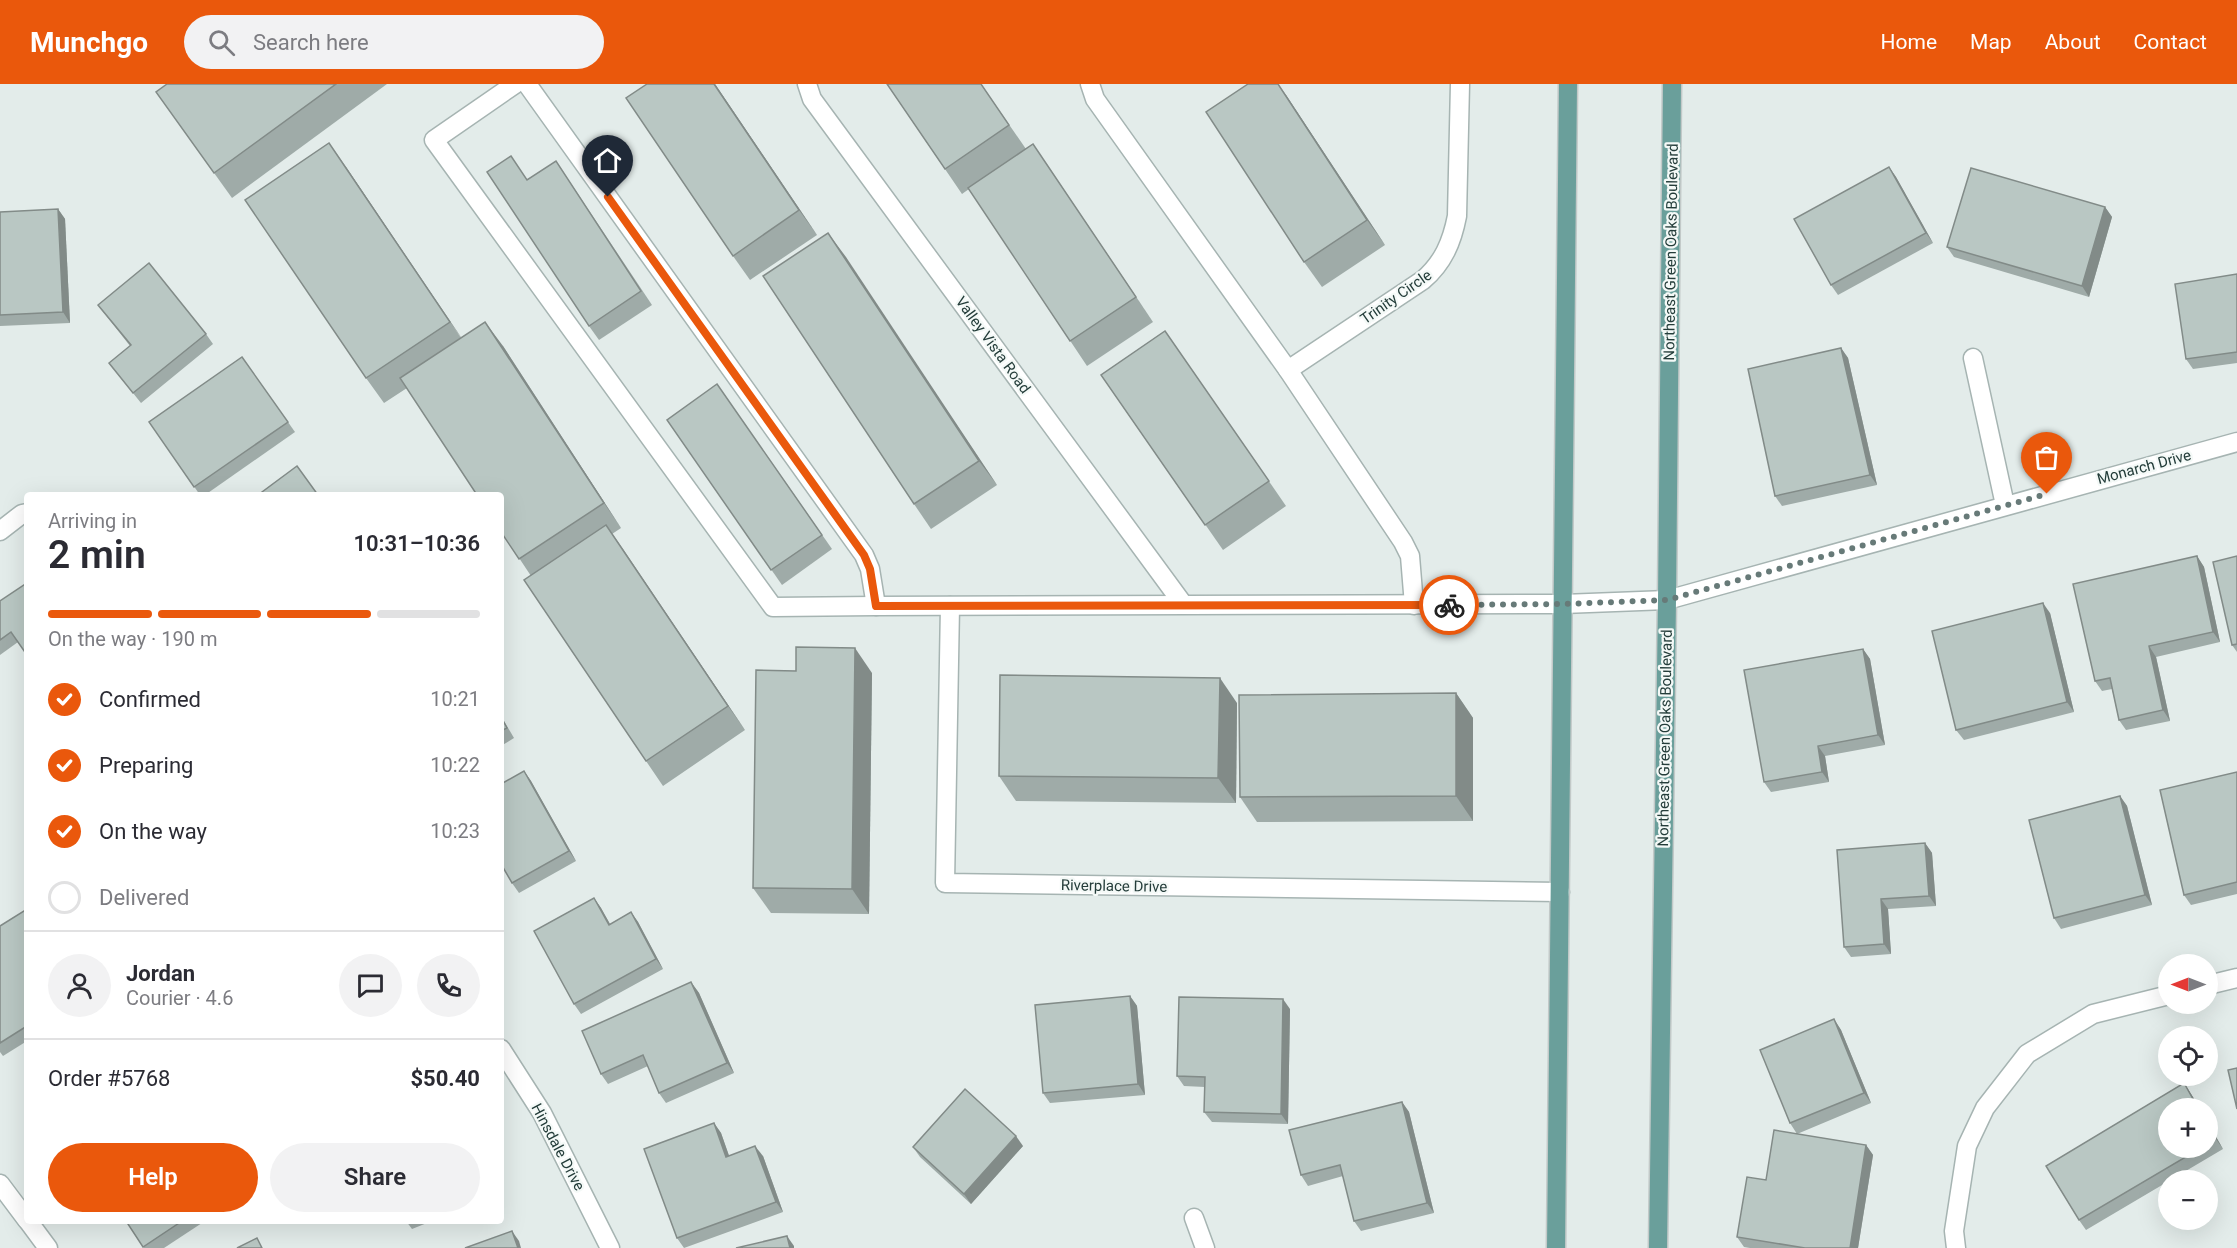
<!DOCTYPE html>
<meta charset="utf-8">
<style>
:root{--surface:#fff;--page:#f2f2f3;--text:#2b2b33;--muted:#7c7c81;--line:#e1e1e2;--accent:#ea580c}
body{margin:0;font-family:Roboto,sans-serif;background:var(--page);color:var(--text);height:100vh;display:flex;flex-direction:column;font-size:22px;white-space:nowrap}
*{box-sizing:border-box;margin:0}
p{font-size:20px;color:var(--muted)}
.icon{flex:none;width:33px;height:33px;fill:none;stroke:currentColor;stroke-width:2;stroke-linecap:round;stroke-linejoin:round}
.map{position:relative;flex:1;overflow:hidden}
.sheet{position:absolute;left:24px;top:408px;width:480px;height:732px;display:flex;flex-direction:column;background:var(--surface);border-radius:6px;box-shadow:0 6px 24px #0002}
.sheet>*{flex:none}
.needle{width:39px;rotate:270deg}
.fabs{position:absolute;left:2158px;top:870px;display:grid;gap:12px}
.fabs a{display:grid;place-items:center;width:60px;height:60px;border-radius:50%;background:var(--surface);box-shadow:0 6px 24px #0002;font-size:30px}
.pin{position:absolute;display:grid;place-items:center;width:51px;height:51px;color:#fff;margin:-62px -26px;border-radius:50% 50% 50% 0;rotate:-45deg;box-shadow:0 0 6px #0007}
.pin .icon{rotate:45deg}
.courier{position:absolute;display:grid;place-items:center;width:60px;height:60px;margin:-30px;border:4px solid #ea580c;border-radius:50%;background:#fff;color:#222;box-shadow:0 2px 8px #0007}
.headline em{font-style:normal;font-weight:600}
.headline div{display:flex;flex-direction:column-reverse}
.headline{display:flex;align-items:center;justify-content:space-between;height:102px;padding:0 24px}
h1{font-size:39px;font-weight:600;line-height:45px}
.bar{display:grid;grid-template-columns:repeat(4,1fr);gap:9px 6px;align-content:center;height:72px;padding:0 24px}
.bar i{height:8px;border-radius:4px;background:var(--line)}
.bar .selected{background:var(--accent)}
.bar p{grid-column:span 4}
.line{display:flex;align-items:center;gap:15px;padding:0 24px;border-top:2px solid var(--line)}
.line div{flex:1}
.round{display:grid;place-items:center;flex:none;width:63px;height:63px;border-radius:32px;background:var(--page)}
ol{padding:0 24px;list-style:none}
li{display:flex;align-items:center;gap:18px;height:66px}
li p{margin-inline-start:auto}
li .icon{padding:6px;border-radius:50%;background:var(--accent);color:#fff;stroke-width:4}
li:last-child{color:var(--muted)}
li i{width:33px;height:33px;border:3px solid var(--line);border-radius:50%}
.button{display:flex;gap:12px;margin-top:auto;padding:12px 24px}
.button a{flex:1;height:69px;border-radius:36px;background:var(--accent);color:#fff;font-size:24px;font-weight:600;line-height:69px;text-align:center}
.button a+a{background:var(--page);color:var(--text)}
header{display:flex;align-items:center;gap:36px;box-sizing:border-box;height:84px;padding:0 30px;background:var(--accent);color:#fff}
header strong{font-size:28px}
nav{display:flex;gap:33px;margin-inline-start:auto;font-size:21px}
.search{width:420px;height:54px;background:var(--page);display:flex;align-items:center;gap:15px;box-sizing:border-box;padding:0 21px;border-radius:33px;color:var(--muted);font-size:22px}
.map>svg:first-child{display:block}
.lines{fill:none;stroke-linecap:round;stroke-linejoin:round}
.minor-casing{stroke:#a6b4b2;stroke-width:21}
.major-casing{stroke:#c2c9c8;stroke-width:21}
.minor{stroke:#fff;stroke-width:18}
.major{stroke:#6a9f9b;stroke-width:18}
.wall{fill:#9faba8}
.shaded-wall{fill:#828b88}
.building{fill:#b9c7c3;stroke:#828b88;stroke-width:1.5}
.done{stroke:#677a78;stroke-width:6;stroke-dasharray:0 10.8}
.route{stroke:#ea580c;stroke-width:8}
.labels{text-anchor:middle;stroke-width:4.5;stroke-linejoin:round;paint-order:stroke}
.street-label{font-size:15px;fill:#243d3a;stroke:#f4f9f7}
</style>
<header>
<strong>Munchgo</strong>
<div class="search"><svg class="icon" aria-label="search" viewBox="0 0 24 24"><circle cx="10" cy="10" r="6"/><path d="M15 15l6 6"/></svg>Search here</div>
<nav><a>Home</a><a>Map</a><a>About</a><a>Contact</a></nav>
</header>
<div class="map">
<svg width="2237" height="1164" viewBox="0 0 2237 1164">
<rect width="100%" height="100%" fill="#e3ecea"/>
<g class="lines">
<defs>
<g id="minor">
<polyline points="515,0 434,56 773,523 876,522"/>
<polyline points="527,0 864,471 870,485 876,522 1563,520 1667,516 2237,358"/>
<polyline points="807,0 812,15 1183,520"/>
<polyline points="1090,0 1095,15 1288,286 1403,458 1410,472 1414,521"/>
<polyline points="1973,274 2005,421"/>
<path d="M1288,286L1423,196C1443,179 1452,158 1457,132L1460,0"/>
<polyline points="0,447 22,430 27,429"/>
<polyline points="950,522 945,799 1560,808"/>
<polyline points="2208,901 2237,894"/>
<polyline points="501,965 542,1029 610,1164"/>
<polyline points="0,1100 27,1136"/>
<polyline points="1194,1134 1205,1164"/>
<polyline points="28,1137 48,1164"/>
<polyline points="1956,1164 1954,1147 1967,1062 1985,1024 2027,970 2093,930 2169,911"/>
</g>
<g id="major">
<polyline points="1556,1164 1568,0"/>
<polyline points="1658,1164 1667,516 1672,0"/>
</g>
</defs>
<!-- minor casing -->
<use href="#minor" class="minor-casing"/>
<!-- major casing -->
<use href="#major" class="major-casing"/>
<!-- minor -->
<use href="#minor" class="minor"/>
<!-- major -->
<use href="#major" class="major"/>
</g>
<!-- wall -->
<g class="wall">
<polygon points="167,0 387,0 232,114 156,8"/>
<polygon points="715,0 817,151 750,196 733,172"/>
<polygon points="887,0 981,0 1026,65 1033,60 1153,238 1087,282 969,105 962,110"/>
<polygon points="1286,11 1385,161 1322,203 1304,178"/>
<polygon points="556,77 652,221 599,256 589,242 527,96"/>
<polygon points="346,83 461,254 503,262 621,444 612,450 745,646 663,702 646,677 531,492 407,304 384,319 366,294"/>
<polygon points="1889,83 1896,93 1933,159 1838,211 1831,201"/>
<polygon points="2105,123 2112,133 2089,213 1954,173 1947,163"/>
<polygon points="58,125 65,135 70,239 0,242 0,128"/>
<polygon points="828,149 997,401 931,445 914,420"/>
<polygon points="2237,190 2237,279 2193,285 2186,275"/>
<polygon points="98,221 206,250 213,260 141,319 109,279 130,262"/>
<polygon points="1165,247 1286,422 1223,466 1101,291"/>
<polygon points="1841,264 1848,274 1877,401 1782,422 1775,412"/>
<polygon points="242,273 295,348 205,411 200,411 149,338"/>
<polygon points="717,300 832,465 782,501 667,336"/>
<polygon points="2197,472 2204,483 2220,558 2156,573 2170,637 2126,646 2119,636 2112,605 2102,607 2095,597"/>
<polygon points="2237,472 2237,568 2232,561"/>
<polygon points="0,517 18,558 0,571"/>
<polygon points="2050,529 2074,628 1964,656 1956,646"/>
<polygon points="1863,565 1870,575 1885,661 1825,672 1829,698 1771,708 1764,698"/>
<polygon points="796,587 872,589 869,830 771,829 753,804"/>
<polygon points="1456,609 1473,634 1473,737 1257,738 1240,713"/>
<polygon points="1237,619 1236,719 1016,717 999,692"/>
<polygon points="501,632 514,654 501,662"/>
<polygon points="524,687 531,697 576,777 519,809 512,799"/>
<polygon points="2237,688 2237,810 2191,821 2184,811"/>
<polygon points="2120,712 2127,722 2152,821 2061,845 2054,834"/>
<polygon points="1925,759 1932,769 1936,822 1888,825 1891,870 1851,873 1844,863"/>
<polygon points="594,814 601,824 610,840 631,828 638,838 663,885 581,930 574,920"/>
<polygon points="27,825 27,957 3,972 0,968 0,842"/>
<polygon points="691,898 699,909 734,989 666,1019 659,1009 648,982 608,1000 601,990"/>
<polygon points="1130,912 1137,922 1145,1011 1050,1019 1043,1009"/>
<polygon points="1290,925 1288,1040 1212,1038 1204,1028 1205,1003 1184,1002 1177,992"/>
<polygon points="1834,935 1841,946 1871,1019 1797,1050 1866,1061 1873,1071 1858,1164 1750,1164 1744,1163 1737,1153 1766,1096 1797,1050 1790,1039"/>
<polygon points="2184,999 2200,1024 2169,1024 2169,1064 2208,1064 2208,1039 2223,1065 2086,1146 2079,1136 2046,1082"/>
<polygon points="1402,1018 1409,1028 1434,1129 1361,1147 1354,1137 1343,1092 1308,1102 1301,1091"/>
<polygon points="714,1039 721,1049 729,1072 763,1072 783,1128 684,1164 677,1154"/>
<polygon points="1023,1062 971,1120 920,1073 913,1063"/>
<polygon points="126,1137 205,1137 164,1164 144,1164"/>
<polygon points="406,1137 432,1137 412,1145"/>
</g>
<!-- shaded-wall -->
<g class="shaded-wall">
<polygon points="714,0 715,0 817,151 799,126"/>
<polygon points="1278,0 1286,11 1385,161 1367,136"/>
<polygon points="329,59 346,83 467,262 450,238"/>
<polygon points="1033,60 1050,85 1153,238 1136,213"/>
<polygon points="1889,83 1896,93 1933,159 1926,149"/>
<polygon points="2105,123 2112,133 2089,213 2082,202"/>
<polygon points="58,125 65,135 70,239 63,228"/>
<polygon points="828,149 846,173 997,401 979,377"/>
<polygon points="485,238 503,262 621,444 604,419"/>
<polygon points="1841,264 1848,274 1877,401 1870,391"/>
<polygon points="606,441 623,465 745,646 728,622"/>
<polygon points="2197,472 2204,483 2220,558 2213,548"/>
<polygon points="2043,519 2050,529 2074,628 2067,618"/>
<polygon points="2149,562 2156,573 2170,637 2163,626"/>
<polygon points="855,564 872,589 869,830 852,805"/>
<polygon points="1863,565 1870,575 1885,661 1878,651"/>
<polygon points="1220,594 1237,619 1236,719 1218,694"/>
<polygon points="1456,609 1473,634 1473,737 1456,712"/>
<polygon points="1818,662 1825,672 1829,698 1822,688"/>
<polygon points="524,687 531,697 576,777 569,767"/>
<polygon points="2120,712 2127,722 2152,821 2145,811"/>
<polygon points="1925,759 1932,769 1936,822 1929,812"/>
<polygon points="594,814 601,824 616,851 609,841"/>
<polygon points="1881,815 1888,825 1891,870 1884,860"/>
<polygon points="631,828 638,838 663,885 656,875"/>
<polygon points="691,898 699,909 734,989 727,979"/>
<polygon points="1130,912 1137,922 1145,1011 1138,1000"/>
<polygon points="1283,915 1290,925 1288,1040 1281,1030"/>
<polygon points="1834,935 1841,946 1871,1019 1864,1009"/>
<polygon points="2184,999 2191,1010 2200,1024 2198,1024"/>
<polygon points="1402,1018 1409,1028 1434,1129 1427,1119"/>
<polygon points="714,1039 721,1049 733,1083 726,1073"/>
<polygon points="2208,1039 2223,1065 2216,1055 2208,1041"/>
<polygon points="1016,1052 1023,1062 971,1120 964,1110"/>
<polygon points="1866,1061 1873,1071 1858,1164 1850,1164"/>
<polygon points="755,1062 763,1072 783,1128 776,1118"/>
<polygon points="512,1147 519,1157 521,1164 518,1164"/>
<polygon points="787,1152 794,1162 794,1164 790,1164"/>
</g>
<!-- building -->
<g class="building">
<polygon points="167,0 336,0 214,89 156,8"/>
<polygon points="647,0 714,0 799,126 733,172 626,14"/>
<polygon points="887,0 981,0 1009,41 945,85"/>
<polygon points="1248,0 1278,0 1367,136 1304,178 1206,28"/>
<polygon points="329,59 450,238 366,294 245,116"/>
<polygon points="1033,60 1136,213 1070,257 968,104"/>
<polygon points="511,72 527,96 556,77 641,207 589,242 487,88"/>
<polygon points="1889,83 1926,149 1831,201 1794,135"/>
<polygon points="1971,84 2105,123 2082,202 1947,163"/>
<polygon points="58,125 63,228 0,231 0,128"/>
<polygon points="828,149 979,377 914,420 763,192"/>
<polygon points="149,179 206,250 133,309 109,279 131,261 98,221"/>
<polygon points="2237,190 2237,268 2186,275 2175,200"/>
<polygon points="485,238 604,419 519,475 501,448 501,411 477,411 400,294"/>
<polygon points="1165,247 1269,397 1205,441 1101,291"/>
<polygon points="1841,264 1870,391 1775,412 1748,285"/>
<polygon points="242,273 288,338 194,403 149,338"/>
<polygon points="717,300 822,451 771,486 667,336"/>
<polygon points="297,382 318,411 258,411"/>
<polygon points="606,441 728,622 646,677 524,496"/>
<polygon points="2197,472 2213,548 2149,562 2163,626 2119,636 2110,594 2095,597 2073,500"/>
<polygon points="2237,472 2237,560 2232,561 2213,478"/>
<polygon points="27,499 27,571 11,548 0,556 0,517"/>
<polygon points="2043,519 2067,618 1956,646 1932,547"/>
<polygon points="796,563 855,564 852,805 753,804 756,586 796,587"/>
<polygon points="1863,565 1878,651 1818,662 1822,688 1764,698 1744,586"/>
<polygon points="1000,591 1220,594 1218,694 999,692"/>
<polygon points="1456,609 1456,712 1240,713 1239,611"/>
<polygon points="501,633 507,644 501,647"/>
<polygon points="524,687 569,767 512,799 501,780 501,700"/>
<polygon points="2237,688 2237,798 2184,811 2160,706"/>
<polygon points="2120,712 2145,811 2054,834 2029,736"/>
<polygon points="1925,759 1929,812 1881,815 1884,860 1844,863 1837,766"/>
<polygon points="594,814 609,841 631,828 656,875 574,920 534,847"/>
<polygon points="27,825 27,942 0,959 0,842"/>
<polygon points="691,898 727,979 659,1009 643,971 601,990 582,947"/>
<polygon points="1130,912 1138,1000 1043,1009 1035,921"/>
<polygon points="1179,913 1283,915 1281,1030 1204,1028 1205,993 1177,992"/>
<polygon points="1834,935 1864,1009 1790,1039 1760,966"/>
<polygon points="2237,984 2237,1025 2228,986"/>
<polygon points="2184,999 2198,1024 2169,1024 2169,1064 2201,1064 2079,1136 2046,1082"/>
<polygon points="965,1005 1016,1052 964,1110 913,1063"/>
<polygon points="1402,1018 1427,1119 1354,1137 1340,1081 1301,1091 1289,1046"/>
<polygon points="714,1039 726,1073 755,1062 776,1118 677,1154 644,1065"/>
<polygon points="2208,1041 2216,1055 2208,1059"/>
<polygon points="1774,1046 1866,1061 1850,1164 1805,1164 1737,1153 1747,1093 1766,1096"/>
<polygon points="126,1137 182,1137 143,1163"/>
<polygon points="512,1147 518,1164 465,1164"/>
<polygon points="787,1152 790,1164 736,1164"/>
<polygon points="257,1154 262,1164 237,1164"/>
</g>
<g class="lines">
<!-- done -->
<polyline class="done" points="1449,521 1563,520 1667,516 2047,410"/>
<!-- route -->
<polyline class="route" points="608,113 864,471 870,485 876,522 1449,521"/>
</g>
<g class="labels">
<!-- street labels -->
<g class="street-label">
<text transform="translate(1671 168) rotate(-89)" y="5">Northeast Green Oaks Boulevard</text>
<text transform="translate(1396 213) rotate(-35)" y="5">Trinity Circle</text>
<text transform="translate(993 261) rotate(54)" y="5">Valley Vista Road</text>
<text transform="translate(2144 383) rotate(-15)" y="5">Monarch Drive</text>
<text transform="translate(1665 654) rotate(-89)" y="5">Northeast Green Oaks Boulevard</text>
<text transform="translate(1114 802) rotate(1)" y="5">Riverplace Drive</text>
<text transform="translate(558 1063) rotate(62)" y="5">Hinsdale Drive</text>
</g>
</g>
</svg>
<div class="fabs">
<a><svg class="needle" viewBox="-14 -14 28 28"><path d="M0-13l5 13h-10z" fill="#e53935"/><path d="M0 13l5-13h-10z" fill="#7c7c81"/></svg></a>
<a><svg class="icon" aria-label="locate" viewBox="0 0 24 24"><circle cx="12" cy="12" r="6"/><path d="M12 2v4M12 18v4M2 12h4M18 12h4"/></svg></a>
<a>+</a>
<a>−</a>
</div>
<div class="pin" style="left:2047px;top:410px;background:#ea580c"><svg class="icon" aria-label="bag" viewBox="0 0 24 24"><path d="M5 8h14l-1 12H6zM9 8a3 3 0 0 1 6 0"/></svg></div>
<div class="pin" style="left:608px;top:113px;background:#1f2937"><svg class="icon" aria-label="home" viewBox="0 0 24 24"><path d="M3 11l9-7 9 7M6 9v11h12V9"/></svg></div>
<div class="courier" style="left:1449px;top:521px"><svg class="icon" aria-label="bike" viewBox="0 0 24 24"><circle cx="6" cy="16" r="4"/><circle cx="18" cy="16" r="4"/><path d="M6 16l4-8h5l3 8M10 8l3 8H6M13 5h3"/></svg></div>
<section class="sheet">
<div class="headline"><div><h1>2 min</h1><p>Arriving in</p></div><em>10:31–10:36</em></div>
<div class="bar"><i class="selected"></i><i class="selected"></i><i class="selected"></i><i></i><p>On the way · 190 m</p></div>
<ol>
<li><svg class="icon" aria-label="check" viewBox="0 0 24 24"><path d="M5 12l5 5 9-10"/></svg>Confirmed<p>10:21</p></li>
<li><svg class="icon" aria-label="check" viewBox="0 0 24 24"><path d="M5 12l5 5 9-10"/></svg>Preparing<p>10:22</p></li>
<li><svg class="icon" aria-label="check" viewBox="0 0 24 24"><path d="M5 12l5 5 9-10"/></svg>On the way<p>10:23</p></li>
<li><i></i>Delivered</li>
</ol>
<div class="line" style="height:108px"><a class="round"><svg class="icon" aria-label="person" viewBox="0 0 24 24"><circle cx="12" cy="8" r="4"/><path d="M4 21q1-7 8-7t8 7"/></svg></a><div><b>Jordan</b><p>Courier · 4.6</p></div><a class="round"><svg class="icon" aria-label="chat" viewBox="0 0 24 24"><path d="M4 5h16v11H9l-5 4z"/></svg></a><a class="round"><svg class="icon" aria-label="phone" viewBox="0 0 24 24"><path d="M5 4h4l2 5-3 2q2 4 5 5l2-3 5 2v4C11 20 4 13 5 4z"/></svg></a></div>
<div class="line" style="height:78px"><div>Order #5768</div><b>$50.40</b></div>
<div class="button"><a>Help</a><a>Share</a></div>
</section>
</div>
